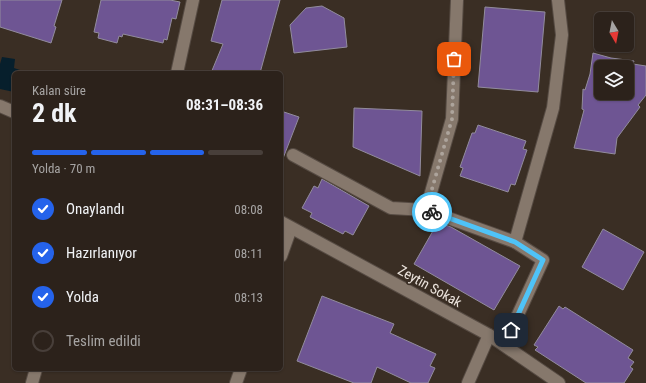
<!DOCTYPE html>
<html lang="tr">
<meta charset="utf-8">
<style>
:root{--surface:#2c221b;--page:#342a24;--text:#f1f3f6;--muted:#a6a4a3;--line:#483f3a;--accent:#2563eb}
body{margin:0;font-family:"Roboto Condensed",sans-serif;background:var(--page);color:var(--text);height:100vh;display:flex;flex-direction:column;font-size:15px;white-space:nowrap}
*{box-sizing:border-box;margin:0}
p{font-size:13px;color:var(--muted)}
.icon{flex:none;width:22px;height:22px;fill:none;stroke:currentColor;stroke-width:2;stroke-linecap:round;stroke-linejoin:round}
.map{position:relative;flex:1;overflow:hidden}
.drawer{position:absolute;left:12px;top:71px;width:271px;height:300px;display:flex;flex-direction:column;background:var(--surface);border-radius:6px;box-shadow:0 1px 3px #0004,0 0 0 1px var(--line)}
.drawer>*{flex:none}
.needle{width:26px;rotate:170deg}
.controls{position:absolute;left:594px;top:12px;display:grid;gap:8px}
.controls a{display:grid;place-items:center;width:40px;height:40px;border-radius:6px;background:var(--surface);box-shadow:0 1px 3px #0004,0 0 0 1px var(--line);font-size:20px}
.pin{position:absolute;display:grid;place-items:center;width:34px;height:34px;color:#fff;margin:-17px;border-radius:8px;box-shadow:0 2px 6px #0006}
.courier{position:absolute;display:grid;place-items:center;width:40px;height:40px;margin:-20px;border:3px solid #4fc3f7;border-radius:50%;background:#fff;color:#222;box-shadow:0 1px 5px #0007}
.headline em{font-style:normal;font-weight:700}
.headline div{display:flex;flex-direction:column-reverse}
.headline{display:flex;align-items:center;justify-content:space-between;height:68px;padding:0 20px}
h1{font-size:26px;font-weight:700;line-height:30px}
.bar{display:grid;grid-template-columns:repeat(4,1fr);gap:6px 4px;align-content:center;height:48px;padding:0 20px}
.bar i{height:5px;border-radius:3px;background:var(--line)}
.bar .active{background:var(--accent)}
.bar p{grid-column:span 4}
ol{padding:0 20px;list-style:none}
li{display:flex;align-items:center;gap:12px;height:44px}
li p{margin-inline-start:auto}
li .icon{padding:4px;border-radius:50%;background:var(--accent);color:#fff;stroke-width:4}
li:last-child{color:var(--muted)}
li i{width:22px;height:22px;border:2px solid var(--line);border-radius:50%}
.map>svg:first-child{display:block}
.water{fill:#071f2c}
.building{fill:#6e5593;stroke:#928c9d;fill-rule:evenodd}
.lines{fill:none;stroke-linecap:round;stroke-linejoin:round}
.minor-casing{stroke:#564b43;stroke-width:14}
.tertiary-casing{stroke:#564b43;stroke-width:14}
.minor{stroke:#86786c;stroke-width:12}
.tertiary{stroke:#86786c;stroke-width:12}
.done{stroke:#ada49c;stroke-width:4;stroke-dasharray:0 7.2}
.route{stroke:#4fc3f7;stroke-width:5}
.labels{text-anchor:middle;stroke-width:3.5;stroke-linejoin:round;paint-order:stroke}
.street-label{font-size:14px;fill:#ebe3dc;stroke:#3a2e24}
</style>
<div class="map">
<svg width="646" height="383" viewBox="0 0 646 383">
<rect width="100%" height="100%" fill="#3a2e24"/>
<!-- water -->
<polygon class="water" points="2,57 15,59 14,68 29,73 14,73 14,92 0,89 0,64"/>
<!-- building -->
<g class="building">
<polygon points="0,0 62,0 54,26 56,27 51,43 0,27"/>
<polygon points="101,0 170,0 180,2 176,19 172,18 167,40 164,39 163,43 123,34 122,37 119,36 117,43 98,38 99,33 94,32"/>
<polygon points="222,0 280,0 260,73 211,73 223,44 211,41"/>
<polygon points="322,6 344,18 347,47 294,53 290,25 306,8"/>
<polygon points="485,7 545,12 538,92 478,87"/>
<path d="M593,53L611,58L634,61L633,64L646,66V95L638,105L640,107L617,138L615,154L574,148L584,110L582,109L583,89L585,90L590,74ZM601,67H627V93H601Z"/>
<polygon points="354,108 422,111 420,176 353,147"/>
<polygon points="281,111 299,117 282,161 281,161"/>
<polygon points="478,125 526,141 523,149 527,150 515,185 511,184 508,192 460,176 463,168 460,167 472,133 475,133"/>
<polygon points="322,179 369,206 353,235 345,231 343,234 310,217 312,213 302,208 314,186 318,188"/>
<polygon points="438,222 451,227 520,266 494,310 414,264"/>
<polygon points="603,229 644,252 623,290 582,267"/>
<polygon points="322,296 394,324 390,333 436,354 430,366 435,368 428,383 411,383 377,367 371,383 354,383 297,361"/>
<polygon points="559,306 563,309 565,307 633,350 628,358 634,362 630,367 633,369 624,383 586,383 535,350 538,347 534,345"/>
</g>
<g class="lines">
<defs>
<g id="minor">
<polyline points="177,73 193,0"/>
<polyline points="293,155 391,208 426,210 515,242"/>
<polyline points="426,210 452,119 457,0"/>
<polyline points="281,256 291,228"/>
<polyline points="504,345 543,260 515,242 553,108 562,35 558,0"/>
<polyline points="32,383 36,369"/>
<polyline points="236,383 241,369"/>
<polyline points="468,383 489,335"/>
</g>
<g id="tertiary">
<polyline points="0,106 14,112"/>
<polyline points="281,222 489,335 559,383"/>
</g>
</defs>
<!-- minor casing -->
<use href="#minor" class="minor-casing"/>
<!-- tertiary casing -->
<use href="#tertiary" class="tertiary-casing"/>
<!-- minor -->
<use href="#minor" class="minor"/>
<!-- tertiary -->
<use href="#tertiary" class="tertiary"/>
</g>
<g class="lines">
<!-- done -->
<polyline class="done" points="432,212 426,210 452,119 454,59"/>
<!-- route -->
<polyline class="route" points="432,212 515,242 543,260 511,330"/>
</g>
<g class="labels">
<!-- street labels -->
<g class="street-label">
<text transform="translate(430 286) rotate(29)" y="5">Zeytin Sokak</text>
</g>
</g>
</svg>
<div class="controls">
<a><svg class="needle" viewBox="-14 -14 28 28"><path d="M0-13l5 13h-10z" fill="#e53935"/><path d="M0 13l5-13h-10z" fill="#a6a4a3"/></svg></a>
<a><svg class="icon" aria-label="layers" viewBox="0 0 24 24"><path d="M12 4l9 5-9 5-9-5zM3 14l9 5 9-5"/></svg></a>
</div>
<div class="pin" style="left:454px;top:59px;background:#ea580c"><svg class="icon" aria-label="bag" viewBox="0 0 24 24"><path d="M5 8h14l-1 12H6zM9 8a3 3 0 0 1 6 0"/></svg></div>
<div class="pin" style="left:511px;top:330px;background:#1f2937"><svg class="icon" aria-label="home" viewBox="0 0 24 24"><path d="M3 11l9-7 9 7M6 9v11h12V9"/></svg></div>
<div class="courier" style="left:432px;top:212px"><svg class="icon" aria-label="bike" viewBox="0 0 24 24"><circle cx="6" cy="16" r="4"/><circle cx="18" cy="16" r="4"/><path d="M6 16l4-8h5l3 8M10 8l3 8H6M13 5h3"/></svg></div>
<section class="drawer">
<div class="headline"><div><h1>2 dk</h1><p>Kalan süre</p></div><em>08:31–08:36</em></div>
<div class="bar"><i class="active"></i><i class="active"></i><i class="active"></i><i></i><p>Yolda · 70 m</p></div>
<ol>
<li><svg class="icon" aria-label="check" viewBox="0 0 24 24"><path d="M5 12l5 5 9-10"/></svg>Onaylandı<p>08:08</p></li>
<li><svg class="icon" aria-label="check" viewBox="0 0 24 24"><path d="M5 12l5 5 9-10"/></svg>Hazırlanıyor<p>08:11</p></li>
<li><svg class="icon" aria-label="check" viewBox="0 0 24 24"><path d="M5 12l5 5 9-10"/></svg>Yolda<p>08:13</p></li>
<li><i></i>Teslim edildi</li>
</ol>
</section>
</div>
